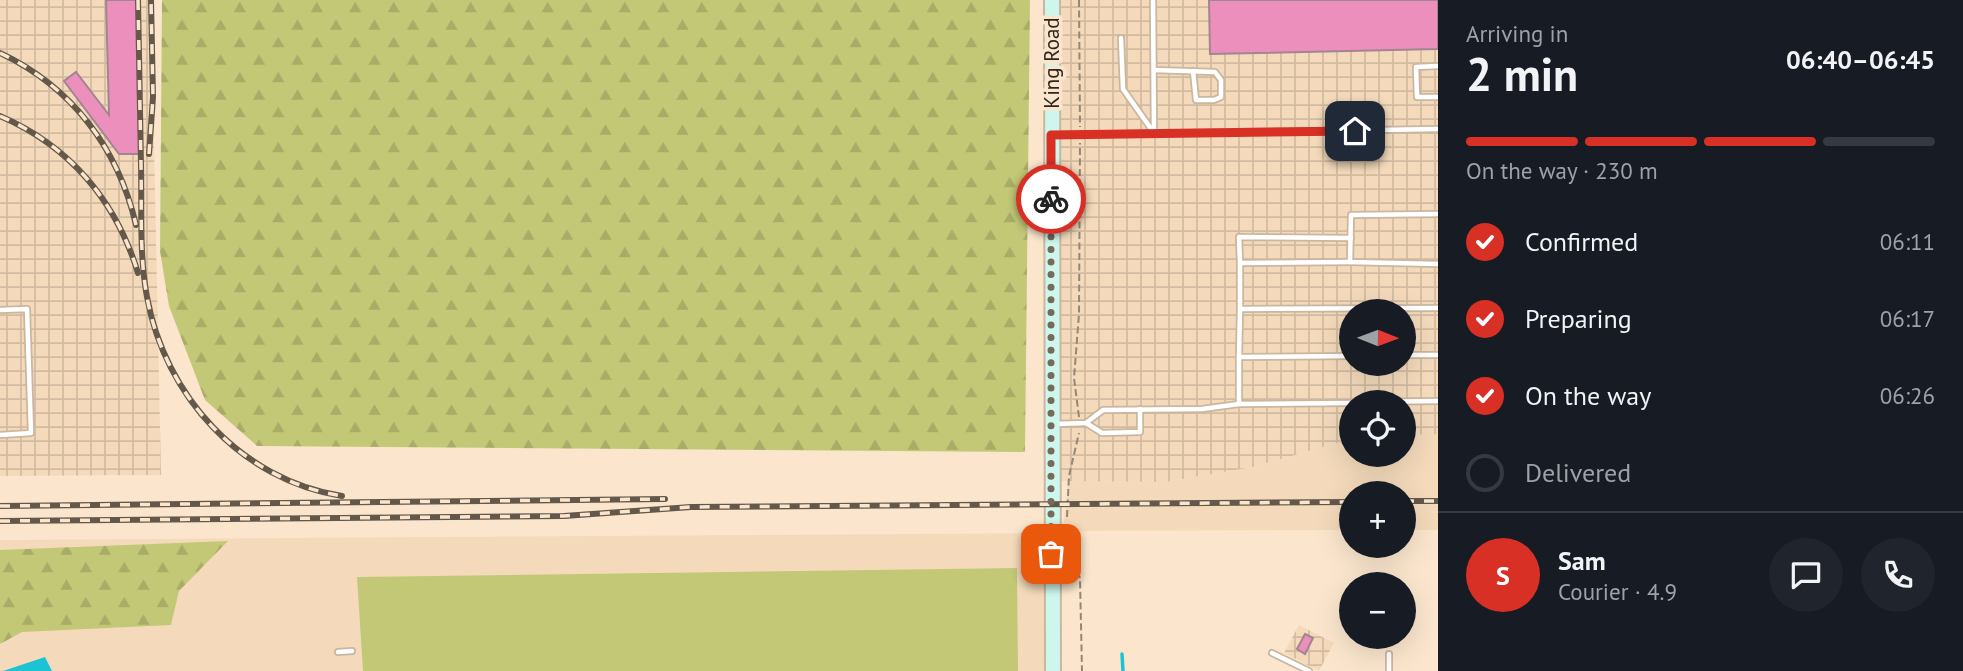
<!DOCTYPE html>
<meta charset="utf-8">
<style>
:root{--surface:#171b24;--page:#20242c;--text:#f1f3f6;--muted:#9ea1a6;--line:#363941;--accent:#d93025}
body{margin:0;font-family:"PT Sans",sans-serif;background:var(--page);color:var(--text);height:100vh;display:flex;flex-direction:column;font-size:26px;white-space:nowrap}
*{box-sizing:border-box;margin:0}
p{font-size:23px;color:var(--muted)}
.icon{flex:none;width:38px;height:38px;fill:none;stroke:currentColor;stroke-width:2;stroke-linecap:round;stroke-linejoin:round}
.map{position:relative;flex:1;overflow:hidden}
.drawer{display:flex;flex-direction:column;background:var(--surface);width:525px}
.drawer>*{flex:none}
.needle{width:46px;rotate:91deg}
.controls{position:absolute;left:1339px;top:299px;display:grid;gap:14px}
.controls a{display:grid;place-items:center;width:77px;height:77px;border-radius:50%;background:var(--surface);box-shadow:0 7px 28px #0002;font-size:35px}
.pin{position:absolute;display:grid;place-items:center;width:60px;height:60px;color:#fff;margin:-30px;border-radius:14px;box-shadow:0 4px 10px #0006}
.courier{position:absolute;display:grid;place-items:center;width:70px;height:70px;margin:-35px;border:5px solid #d93025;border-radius:50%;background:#fff;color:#222;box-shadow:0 2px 9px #0007}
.head em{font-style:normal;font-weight:600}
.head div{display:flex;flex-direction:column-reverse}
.head{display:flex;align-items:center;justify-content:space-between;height:119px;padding:0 28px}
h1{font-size:46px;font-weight:600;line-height:52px}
.bar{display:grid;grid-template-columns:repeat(4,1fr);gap:10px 7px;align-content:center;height:84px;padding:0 28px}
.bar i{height:9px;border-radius:5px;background:var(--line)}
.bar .current{background:var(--accent)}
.bar p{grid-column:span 4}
.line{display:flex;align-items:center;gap:18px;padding:0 28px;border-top:2px solid var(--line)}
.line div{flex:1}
.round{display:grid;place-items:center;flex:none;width:74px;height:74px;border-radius:37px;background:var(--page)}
ol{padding:0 28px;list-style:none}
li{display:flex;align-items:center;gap:21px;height:77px}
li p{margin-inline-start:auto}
li .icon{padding:7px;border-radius:50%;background:var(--accent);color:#fff;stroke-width:4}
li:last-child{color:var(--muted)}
li i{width:38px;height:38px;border:4px solid var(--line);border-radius:50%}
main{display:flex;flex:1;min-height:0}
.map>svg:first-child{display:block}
.built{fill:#f4dabb}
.industrial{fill:url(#industrial-grid);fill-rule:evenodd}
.green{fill:#c3c877}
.forest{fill:url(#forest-firs)}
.water{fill:#1cc3d5}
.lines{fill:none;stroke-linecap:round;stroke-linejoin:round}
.stream{stroke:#1cc3d5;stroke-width:3.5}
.building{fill:#ec8fbc;stroke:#a28591;stroke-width:2}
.service-casing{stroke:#cbb69f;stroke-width:8}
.secondary-casing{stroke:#cbb69f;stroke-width:18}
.path{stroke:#958776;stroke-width:2;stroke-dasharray:7 3.5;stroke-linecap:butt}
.service{stroke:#fff;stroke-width:4.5}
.secondary{stroke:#cdf7ec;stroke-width:14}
.rail-casing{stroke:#64584b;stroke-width:6}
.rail{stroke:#fbe6cd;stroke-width:3.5;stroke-dasharray:10;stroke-linecap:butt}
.done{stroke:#766a5b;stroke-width:7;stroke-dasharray:0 12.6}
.route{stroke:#d93025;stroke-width:9}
.labels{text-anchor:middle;stroke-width:7;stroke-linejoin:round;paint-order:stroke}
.street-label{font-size:21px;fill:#2f271e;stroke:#fbe6cd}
</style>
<main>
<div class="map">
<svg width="1438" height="671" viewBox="0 0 1438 671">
<defs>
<pattern id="industrial-grid" width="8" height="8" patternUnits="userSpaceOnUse" patternTransform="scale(1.75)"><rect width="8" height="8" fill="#f4dabb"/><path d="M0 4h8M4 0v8" fill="none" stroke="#d2bba0"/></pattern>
<pattern id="forest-firs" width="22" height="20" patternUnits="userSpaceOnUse" patternTransform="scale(1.75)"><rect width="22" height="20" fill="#c3c877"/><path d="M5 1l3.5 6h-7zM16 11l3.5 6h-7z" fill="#a8ac66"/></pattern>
</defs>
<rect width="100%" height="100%" fill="#fbe6cd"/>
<!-- built -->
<g class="built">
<polygon points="1404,408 1438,408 1438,530 1404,530 1404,494 1351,494 1351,530 1063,531 1068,481 1165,482 1253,467 1351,439 1351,455 1404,455"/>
<polygon points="1044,533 1044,671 0,671 0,540"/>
</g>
<!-- industrial -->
<g class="industrial">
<polygon points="0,0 151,0 161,475 0,476"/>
<path d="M1059,0H1438V434L1404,435V402H1351V439L1253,467L1165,482L1059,481ZM1351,312H1404V364H1351Z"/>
<polygon points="1299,625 1334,643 1319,671 1284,653"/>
</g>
<!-- green -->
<polygon class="green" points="1017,568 1018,671 363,671 357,577"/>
<!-- forest -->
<g class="forest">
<polygon points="162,0 1030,0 1025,452 257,446 205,400 169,306 160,251"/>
<polygon points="228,541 179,591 171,625 22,632 0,644 0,550"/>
</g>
<!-- water -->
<polygon class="water" points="45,657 52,671 1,671 3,671"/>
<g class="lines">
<!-- stream -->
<polyline class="stream" points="1122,654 1123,671"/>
</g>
<!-- building -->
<g class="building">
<polygon points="106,0 137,0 140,154 119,154 64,81 76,72 109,115"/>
<polygon points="1209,0 1438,0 1438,49 1210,54"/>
<polygon points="1305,634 1313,638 1305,654 1297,649"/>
</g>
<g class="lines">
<defs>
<g id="service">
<polyline points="1153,0 1154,133"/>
<polyline points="1121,38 1123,89 1154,133"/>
<polyline points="1438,66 1416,67 1417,97 1438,97"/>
<polyline points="1154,70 1215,72 1221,80 1221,97 1214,100 1196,100 1193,71"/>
<polyline points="1056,135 1438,129"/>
<polyline points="1438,214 1351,215 1350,262 1438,264"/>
<polyline points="1350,262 1240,263 1239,237 1351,238"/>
<polyline points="1240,263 1240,309 1438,308"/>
<polyline points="1240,309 1239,357 1351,356"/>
<polyline points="0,310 27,309 31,433 0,435"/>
<polyline points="1404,355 1438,355"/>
<polyline points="1359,402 1438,401"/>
<polyline points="1239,404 1239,357"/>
<polyline points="1086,423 1102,433 1140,432 1140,409"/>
<polyline points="1055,424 1086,423 1103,410 1202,409 1239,404 1351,403"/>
<polyline points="338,652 352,651"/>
<polyline points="1272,653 1309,671"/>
<polyline points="1389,654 1389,671"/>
</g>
<polyline id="secondary" points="1052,0 1053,671"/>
</defs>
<!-- service casing -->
<use href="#service" class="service-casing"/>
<!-- secondary casing -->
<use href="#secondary" class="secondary-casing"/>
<!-- path -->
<g class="path">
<polyline points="1079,0 1080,127"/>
<polyline points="1079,417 1074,378 1079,314 1080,143"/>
<polyline points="1067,517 1069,476 1079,433"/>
<polyline points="1066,542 1080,578 1082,671"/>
</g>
<!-- service -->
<use href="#service" class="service"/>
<!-- secondary -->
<use href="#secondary" class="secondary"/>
<defs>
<g id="rail">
<path d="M138,0C139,55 140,110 141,165C142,208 139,254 147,297C165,396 241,480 342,496"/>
<path d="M0,53C72,87 118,148 136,225"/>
<path d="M0,116C70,146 116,201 138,273"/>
<polyline points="149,154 153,97 151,0"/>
<polyline points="1404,501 1438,501"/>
<polyline points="0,506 665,499"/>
<polyline points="0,521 564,516 691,507 1351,502"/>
</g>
</defs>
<!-- rail casing -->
<use href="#rail" class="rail-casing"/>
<!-- rail -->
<use href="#rail" class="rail"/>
</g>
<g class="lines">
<!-- done -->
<polyline class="done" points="1051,199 1051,554"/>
<!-- route -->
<polyline class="route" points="1051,199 1051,135 1355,131"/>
</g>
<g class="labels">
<!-- street labels -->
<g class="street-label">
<text transform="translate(1052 63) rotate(-90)" y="7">King Road</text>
</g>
</g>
</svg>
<div class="controls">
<a><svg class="needle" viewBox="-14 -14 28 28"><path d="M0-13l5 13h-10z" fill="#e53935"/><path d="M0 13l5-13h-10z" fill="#9ea1a6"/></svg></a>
<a><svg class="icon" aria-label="locate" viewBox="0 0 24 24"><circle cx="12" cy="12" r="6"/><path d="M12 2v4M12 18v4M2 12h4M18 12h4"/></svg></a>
<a>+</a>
<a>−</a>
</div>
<div class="pin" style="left:1051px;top:554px;background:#ea580c"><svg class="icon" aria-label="bag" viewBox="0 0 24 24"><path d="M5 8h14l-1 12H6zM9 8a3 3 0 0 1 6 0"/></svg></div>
<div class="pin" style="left:1355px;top:131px;background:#1f2937"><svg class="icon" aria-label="home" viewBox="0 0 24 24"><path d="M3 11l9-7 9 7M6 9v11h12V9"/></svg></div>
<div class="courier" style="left:1051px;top:199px"><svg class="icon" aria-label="bike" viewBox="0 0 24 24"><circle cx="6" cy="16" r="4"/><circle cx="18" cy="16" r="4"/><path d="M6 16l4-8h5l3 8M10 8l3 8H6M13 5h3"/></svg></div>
</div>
<section class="drawer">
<div class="head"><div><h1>2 min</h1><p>Arriving in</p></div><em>06:40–06:45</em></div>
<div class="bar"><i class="current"></i><i class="current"></i><i class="current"></i><i></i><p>On the way · 230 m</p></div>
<ol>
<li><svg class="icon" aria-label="check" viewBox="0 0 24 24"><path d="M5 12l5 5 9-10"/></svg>Confirmed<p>06:11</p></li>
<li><svg class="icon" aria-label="check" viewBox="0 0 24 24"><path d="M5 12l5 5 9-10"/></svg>Preparing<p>06:17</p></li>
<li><svg class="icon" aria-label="check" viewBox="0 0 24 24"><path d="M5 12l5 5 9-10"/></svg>On the way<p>06:26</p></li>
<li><i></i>Delivered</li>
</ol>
<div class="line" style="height:126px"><b class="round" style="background:var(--accent);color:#fff">S</b><div><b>Sam</b><p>Courier · 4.9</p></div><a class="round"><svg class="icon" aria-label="chat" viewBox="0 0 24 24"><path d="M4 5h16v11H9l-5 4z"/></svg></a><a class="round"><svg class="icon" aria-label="phone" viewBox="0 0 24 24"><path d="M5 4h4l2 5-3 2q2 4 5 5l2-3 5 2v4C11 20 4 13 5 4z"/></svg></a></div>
</section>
</main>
